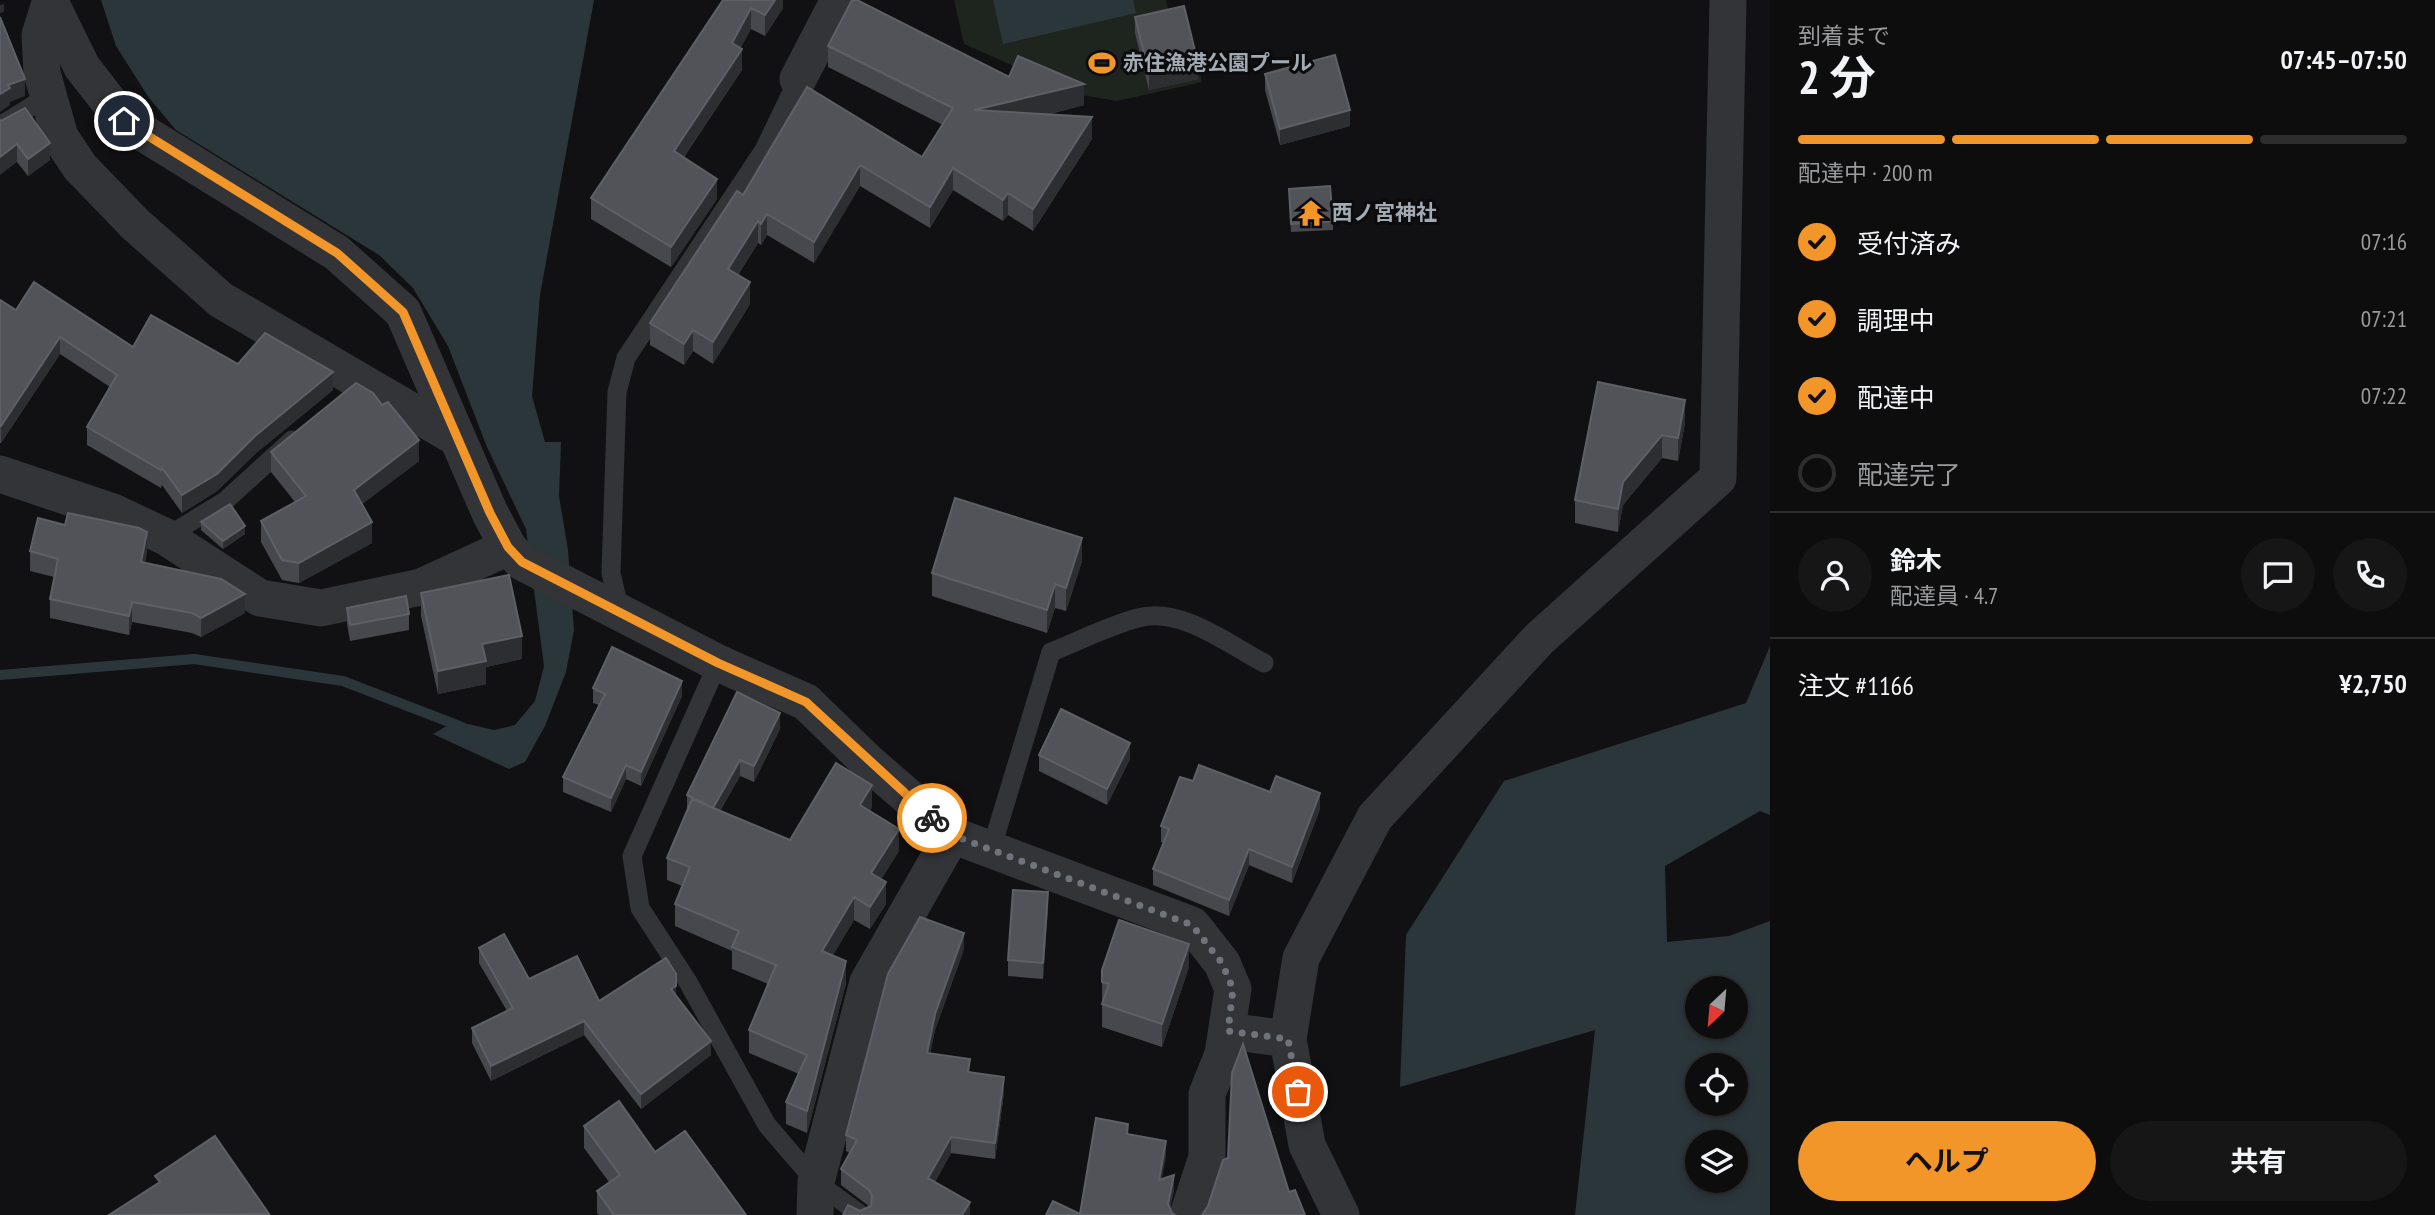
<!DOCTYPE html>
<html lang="ja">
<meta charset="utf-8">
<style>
:root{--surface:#0d0d0e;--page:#161617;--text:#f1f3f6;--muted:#9a9c9e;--line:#2d2d2e;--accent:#f39629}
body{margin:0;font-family:"PT Sans Narrow","Noto Sans JP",sans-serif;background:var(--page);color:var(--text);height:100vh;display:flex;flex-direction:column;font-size:26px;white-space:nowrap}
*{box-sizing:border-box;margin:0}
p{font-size:23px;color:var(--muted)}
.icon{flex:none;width:38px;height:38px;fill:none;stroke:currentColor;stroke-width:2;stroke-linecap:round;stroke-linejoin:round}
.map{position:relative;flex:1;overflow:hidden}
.details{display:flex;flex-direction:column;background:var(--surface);width:665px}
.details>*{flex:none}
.needle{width:46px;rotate:206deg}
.fabs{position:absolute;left:1685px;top:976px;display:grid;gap:14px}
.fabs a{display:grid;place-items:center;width:63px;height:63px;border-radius:50%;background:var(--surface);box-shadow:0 4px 10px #0003,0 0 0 2px var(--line);font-size:35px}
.pin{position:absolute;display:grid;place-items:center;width:60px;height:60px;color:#fff;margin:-30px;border:4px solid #fff;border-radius:50%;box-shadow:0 2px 7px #0007}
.courier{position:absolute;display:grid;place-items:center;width:70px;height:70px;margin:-35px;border:5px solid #f39629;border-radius:50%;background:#fff;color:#222;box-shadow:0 2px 9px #0007}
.headline em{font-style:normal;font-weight:700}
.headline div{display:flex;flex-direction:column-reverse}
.headline{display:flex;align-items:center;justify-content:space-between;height:119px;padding:0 28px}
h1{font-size:46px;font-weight:700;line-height:52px}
.bar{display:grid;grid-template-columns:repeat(4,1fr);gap:10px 7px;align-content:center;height:84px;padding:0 28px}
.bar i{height:9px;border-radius:5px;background:var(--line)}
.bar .current{background:var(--accent)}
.bar p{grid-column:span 4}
.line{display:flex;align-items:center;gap:18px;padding:0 28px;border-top:2px solid var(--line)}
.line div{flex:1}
.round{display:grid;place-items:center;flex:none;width:74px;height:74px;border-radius:37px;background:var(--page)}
ol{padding:0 28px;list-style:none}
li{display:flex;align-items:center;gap:21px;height:77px}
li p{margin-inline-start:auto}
li .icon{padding:7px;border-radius:50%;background:var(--accent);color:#111;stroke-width:4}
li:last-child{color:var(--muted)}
li i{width:38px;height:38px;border:4px solid var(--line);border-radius:50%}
.action{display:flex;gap:14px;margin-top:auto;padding:14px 28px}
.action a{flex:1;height:80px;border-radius:42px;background:var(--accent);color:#111;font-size:28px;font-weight:700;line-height:80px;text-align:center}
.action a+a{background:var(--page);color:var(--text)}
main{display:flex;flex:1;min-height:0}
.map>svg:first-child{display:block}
.green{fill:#1e251e}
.water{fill:#2b363b;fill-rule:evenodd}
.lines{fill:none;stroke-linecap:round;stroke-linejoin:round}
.stream{stroke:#2b363b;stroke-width:10}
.lane{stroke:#323438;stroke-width:19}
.street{stroke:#323438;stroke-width:37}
.wall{fill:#47484e}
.shaded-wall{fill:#2d2e32}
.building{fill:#515359;stroke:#5d6067;stroke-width:2}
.done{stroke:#6f747c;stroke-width:7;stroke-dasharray:0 12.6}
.route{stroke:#f39629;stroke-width:9}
.labels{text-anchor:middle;stroke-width:6;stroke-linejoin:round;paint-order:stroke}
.poi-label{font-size:21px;font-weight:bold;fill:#a2aab4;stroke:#0c0c0e;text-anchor:start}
</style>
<main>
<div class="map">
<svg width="1770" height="1215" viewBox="0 0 1770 1215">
<rect width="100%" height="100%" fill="#111113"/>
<!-- green -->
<polygon class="green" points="954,0 1166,0 1171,21 1187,17 1202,82 1117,101 1076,94 964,44"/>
<!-- water -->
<g class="water">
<polygon points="101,0 594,0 540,295 532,396 545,442 561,442 559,496 568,550 574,630 566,672 545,726 525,762 509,769 433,734 455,721 494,730 515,725 535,701 544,666 526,529 487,447 448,346 413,288 379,255 176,130 149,98 116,46"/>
<polygon points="993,0 1133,0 1136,13 1003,44"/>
<path d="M1770,646V815L1760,811L1665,866L1667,942L1729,936L1770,921V1215H1575L1595,1030L1400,1087L1406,935L1504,781L1746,703ZM1698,989H1736V1027H1698ZM1698,1066H1736V1104H1698ZM1698,1143H1736V1181H1698Z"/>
</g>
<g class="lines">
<!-- stream -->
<polyline class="stream" points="0,675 194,659 343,681 462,727"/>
<!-- lane -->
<g class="lane">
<polyline points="0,126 48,96"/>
<polyline points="166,537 225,501 292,440"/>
<polyline points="620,612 611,573 617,392 626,358 764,150 798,79"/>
<polyline points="718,663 632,856 640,908 688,982 767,1125 816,1182 861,1215"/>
<path d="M991,850L1051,652C1079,641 1108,626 1138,618C1180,606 1228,644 1264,663"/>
</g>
<!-- street -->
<g class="street">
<polyline points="51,0 40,35 42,73 60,137 80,167 135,224 221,300 457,438"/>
<polyline points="51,4 82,67 124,121 337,253 403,312 490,513 508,547 522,562 718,663 806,702 869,763 952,835 1192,925 1222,963 1233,989 1223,1054 1207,1094 1207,1157 1188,1215"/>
<polyline points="798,79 839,0"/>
<polyline points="0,474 113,512 166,537 260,598 321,608 421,587 508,547"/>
<polyline points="1228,1031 1288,1039 1307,1145 1341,1215"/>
<polyline points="1288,1039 1301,958 1375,817 1539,639 1718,478 1728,0"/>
<polyline points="815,1215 816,1182 868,982 952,835"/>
</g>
</g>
<!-- wall -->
<g class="wall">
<polygon points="723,0 783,0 783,8 765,36 751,29 740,48 742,70 684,157 717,199 671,267 591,219 591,198"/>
<polygon points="1135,17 1198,79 1149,90 1135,33"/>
<polygon points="828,46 1009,77 1084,105 1046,115 1092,139 1033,231 1008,215 1003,221 953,190 930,228 860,186 814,263 767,235 761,245 758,243 738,275 750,304 713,364 693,351 684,365 650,345 650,323 743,195 807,87 922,157 943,125 828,67"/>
<polygon points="1265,74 1350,126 1280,145 1265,90"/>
<polygon points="0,120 50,160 28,176 17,162"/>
<polygon points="1289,197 1333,221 1333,230 1291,232"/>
<polygon points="0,300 16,310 133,347 238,364 333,390 255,454 217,491 182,513 162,485 161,488 87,445 87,427 110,387 60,354 1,443 0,443"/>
<polygon points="1598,382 1685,423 1678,461 1662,458 1623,505 1618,532 1575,523 1575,500"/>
<polygon points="382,405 419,461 362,504 372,543 299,583 282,580 261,542 261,521 295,502 271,472 271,452"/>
<polygon points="201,522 245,534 223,549 201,530"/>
<polygon points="30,551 147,551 145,563 245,613 201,637 192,633 132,622 129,635 50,618 50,599 54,577 30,571"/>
<polygon points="1082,561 1066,611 1055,608 1047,633 932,596 932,573"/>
<polygon points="421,593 522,659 486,667 486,684 438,694 421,616"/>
<polygon points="347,608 409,614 409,630 350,641 347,624"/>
<polygon points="593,688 682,696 641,786 626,779 611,812 563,792 563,777 599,705 593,703"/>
<polygon points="780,729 754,782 740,776 720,811 790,840 872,807 870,811 899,851 881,879 886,904 870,929 854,920 833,955 846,983 807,1133 786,1124 786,1102 799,1074 749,1053 749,1030 768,984 732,969 732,951 675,926 675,904 682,886 667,880 667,858 687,810 687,795"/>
<polygon points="1039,755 1130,759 1107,805 1039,771"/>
<polygon points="1193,781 1270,792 1320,809 1292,883 1249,865 1229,916 1153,885 1153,869 1163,843 1161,842 1161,826"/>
<polygon points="1048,908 1043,979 1008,976 1008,960"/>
<polygon points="479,948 529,979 599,1001 676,996 711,1055 641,1109 584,1035 491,1081 472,1043 472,1028 507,1011 479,963"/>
<polygon points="964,949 935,1030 930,1054 970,1072 1004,1093 995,1159 951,1153 935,1182 970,1215 860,1211 870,1207 841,1185 841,1169 850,1153 846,1151 846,1135"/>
<polygon points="1189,967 1162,1047 1102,1027 1102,970"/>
<polygon points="584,1126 655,1152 746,1215 599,1215 597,1213 597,1191 609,1182 584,1148"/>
</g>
<!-- shaded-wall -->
<g class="shaded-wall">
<polygon points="775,0 783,0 783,8 765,36 765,15"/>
<polygon points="4,4 4,12 0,13 0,5"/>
<polygon points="751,8 751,29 732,64 732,43"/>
<polygon points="742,49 742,70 674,171 674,151"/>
<polygon points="1198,63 1198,79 1149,90 1149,74"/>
<polygon points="25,79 25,96 10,102 10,105 0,112 0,94 8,85"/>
<polygon points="1084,84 1084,105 974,132 974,110"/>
<polygon points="1350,110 1350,126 1280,145 1280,129"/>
<polygon points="1092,117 1092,139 1033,231 1033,209"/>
<polygon points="50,143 50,160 28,176 28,159"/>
<polygon points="17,144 17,162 0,175 0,157"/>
<polygon points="860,165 860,186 814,263 814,242"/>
<polygon points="953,168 953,190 930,228 930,207"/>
<polygon points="717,179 717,199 671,267 671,247"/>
<polygon points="1008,193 1008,215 1003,221 1003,200"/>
<polygon points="767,214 767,235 761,245 761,224"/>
<polygon points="758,221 758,243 728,290 728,269"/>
<polygon points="750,282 750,304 713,364 713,342"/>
<polygon points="693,330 693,351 684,365 684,344"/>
<polygon points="60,337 60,354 1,443 1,426"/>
<polygon points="333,372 333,390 255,454 217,491 182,513 182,495"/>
<polygon points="1685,400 1685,423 1678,461 1678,438"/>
<polygon points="1662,435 1662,458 1623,505 1618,532 1618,509 1623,482"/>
<polygon points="419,440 419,461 354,510 354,490"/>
<polygon points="372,522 372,543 299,583 299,563"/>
<polygon points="245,526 245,534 223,549 223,541"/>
<polygon points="147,532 147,551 141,582 141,562"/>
<polygon points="1082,538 1082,561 1066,611 1066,588"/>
<polygon points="1055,584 1055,608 1047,633 1047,610"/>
<polygon points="245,594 245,613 201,637 201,618"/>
<polygon points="132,602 132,622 129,635 129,616"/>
<polygon points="522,636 522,659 486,667 486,684 438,694 438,671 482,644"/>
<polygon points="682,681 682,696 641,786 641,772"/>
<polygon points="780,713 780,729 754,782 754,766"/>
<polygon points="1130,743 1130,759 1107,805 1107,789"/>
<polygon points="740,760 740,776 712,825 712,809"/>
<polygon points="626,765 626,779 611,812 611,798"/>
<polygon points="872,785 872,807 860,827 860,805"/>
<polygon points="1320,793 1320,809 1292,883 1292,867"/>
<polygon points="899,829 899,851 871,896 871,873"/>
<polygon points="1249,849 1249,865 1229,916 1229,900"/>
<polygon points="886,882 886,904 870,929 870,907"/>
<polygon points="1048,892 1048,908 1043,979 1043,963"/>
<polygon points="854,897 854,920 822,973 822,951"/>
<polygon points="964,933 964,949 935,1030 927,1069 927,1053 935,1014"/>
<polygon points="1189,944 1189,967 1162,1047 1162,1024"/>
<polygon points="846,961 846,983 807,1133 807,1111"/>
<polygon points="676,986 676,1001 671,989"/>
<polygon points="584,1021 584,1035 491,1081 491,1066"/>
<polygon points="711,1041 711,1055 641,1109 641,1094"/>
<polygon points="1004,1077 1004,1093 995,1159 995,1143"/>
<polygon points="951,1137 951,1153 928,1194 928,1178"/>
<polygon points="1166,1141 1166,1157 1159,1195 1159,1180"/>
<polygon points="1174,1175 1174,1191 1169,1215 1168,1204"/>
<polygon points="970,1202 970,1215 962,1215"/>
</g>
<!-- building -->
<g class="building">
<polygon points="723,0 775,0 765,15 751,8 732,43 742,49 674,151 717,179 671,247 591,198"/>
<polygon points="852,0 857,0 1009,77 1018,56 1084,84 974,110 1092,117 1033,209 1008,193 1003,200 953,168 930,207 860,165 814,242 767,214 761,224 758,221 728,269 750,282 713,342 693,330 684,344 650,323 737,191 743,195 807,87 922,157 953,108 828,46"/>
<polygon points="1184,6 1198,63 1149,74 1135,17"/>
<polygon points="0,17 25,79 8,85 10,88 0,94"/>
<polygon points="1335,55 1350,110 1280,129 1265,74"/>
<polygon points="25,108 50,143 28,159 17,144 0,157 0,120 1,121"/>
<polygon points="1330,186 1333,221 1291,224 1289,189"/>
<polygon points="34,282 133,347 151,315 238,364 265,333 333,372 255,436 217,474 182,495 162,468 161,470 87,427 117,375 60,337 1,426 0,425 0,300 16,310"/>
<polygon points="1598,382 1685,400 1678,438 1662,435 1623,482 1618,509 1575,500"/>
<polygon points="356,383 373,393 382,405 388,402 419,440 354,490 372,522 299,563 282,560 261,521 306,496 271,452"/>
<polygon points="955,498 1082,538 1066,588 1055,584 1047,610 932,573"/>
<polygon points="230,504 245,526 223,541 201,522"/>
<polygon points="68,513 139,528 147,532 141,562 221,579 245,594 201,618 192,613 132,602 129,616 50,599 58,559 30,551 38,518 65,525"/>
<polygon points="509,575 522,636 482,644 486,661 438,671 421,593"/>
<polygon points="406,596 409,614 350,625 347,608"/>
<polygon points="612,647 682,681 641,772 626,765 611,798 563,777 605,694 593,688"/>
<polygon points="737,692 780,713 754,766 740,760 713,808 687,795"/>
<polygon points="1061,709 1130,743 1107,789 1039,755"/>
<polygon points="836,763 872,785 860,805 899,829 871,873 886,882 870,907 854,897 822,951 846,961 807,1111 786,1102 807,1055 749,1030 776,965 732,947 739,931 675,904 690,867 667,858 692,799 790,840"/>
<polygon points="1199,765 1270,792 1276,776 1320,793 1292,867 1249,849 1229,900 1153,869 1169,829 1161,826 1180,777 1193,781"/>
<polygon points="1013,890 1048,892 1043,963 1008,960"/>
<polygon points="920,917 964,933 935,1014 927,1053 970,1059 968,1072 1004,1077 995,1143 951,1137 928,1178 970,1202 962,1215 843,1215 848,1205 860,1211 871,1206 872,1195 869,1190 841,1169 857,1140 846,1135 888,974"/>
<polygon points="1119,920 1189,944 1162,1024 1102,1004 1109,984 1102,982 1102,970"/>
<polygon points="504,934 529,979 577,956 599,1001 666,958 676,974 676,986 671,989 711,1041 641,1094 584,1021 491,1066 472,1028 513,1008 479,948"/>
<polygon points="1243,1044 1289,1192 1295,1190 1305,1215 1202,1215 1208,1206 1223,1160 1228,1158 1232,1073"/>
<polygon points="619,1101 655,1152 685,1131 746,1215 614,1215 597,1191 620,1175 584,1126"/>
<polygon points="1096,1118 1128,1124 1127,1134 1166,1141 1159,1180 1174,1175 1168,1204 1172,1213 1175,1215 1046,1215 1053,1201 1080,1214"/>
<polygon points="215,1136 269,1214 109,1215 160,1182 155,1176"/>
</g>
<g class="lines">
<!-- done -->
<polyline class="done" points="932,818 952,835 1192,925 1222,963 1233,989 1228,1031 1288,1039 1298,1092"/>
<!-- route -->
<polyline class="route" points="124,121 337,253 403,312 490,513 508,547 522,562 718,663 806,702 932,818"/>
</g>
<!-- icons -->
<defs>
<symbol id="stadium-bare" viewBox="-9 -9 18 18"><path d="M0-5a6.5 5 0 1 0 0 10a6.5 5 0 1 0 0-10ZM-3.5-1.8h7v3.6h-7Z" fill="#f39629" stroke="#0c0c0e" stroke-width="2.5" paint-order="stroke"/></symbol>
<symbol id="temple-bare" viewBox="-9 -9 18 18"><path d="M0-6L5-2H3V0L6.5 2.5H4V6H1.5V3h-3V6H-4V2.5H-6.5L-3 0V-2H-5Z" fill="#f39629" stroke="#0c0c0e" stroke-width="2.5" paint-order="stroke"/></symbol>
</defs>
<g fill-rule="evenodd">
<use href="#stadium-bare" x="1083" y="44" width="38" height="38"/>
<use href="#temple-bare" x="1292" y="194" width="38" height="38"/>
</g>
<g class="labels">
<!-- poi labels -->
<g class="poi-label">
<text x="1123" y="70">赤住漁港公園プール</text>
<text x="1332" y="220">西ノ宮神社</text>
</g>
</g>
</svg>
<div class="fabs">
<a><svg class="needle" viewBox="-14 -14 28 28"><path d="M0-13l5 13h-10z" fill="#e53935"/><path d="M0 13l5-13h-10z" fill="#9a9c9e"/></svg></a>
<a><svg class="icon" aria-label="locate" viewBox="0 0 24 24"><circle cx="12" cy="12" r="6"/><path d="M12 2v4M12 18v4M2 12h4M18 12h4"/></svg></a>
<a><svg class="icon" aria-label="layers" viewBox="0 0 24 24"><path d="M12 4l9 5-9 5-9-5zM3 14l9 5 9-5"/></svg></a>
</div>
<div class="pin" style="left:1298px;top:1092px;background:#ea580c"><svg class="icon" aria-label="bag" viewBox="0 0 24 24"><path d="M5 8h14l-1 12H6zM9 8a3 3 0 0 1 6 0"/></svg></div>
<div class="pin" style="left:124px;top:121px;background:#1f2937"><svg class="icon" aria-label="home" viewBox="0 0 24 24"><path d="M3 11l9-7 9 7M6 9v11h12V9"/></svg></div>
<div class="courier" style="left:932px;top:818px"><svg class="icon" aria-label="bike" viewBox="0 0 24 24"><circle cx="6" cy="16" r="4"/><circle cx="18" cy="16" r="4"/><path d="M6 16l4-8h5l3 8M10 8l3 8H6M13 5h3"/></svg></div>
</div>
<section class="details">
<div class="headline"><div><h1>2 分</h1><p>到着まで</p></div><em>07:45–07:50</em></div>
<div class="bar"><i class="current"></i><i class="current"></i><i class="current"></i><i></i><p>配達中 · 200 m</p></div>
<ol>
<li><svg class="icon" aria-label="check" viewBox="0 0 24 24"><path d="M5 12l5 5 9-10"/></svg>受付済み<p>07:16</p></li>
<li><svg class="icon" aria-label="check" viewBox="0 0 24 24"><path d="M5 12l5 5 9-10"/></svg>調理中<p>07:21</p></li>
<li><svg class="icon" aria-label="check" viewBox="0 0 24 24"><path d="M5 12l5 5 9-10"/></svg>配達中<p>07:22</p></li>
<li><i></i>配達完了</li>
</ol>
<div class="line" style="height:126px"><a class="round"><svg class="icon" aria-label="person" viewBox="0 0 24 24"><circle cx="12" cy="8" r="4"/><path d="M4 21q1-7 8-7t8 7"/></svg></a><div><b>鈴木</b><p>配達員 · 4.7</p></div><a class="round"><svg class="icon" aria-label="chat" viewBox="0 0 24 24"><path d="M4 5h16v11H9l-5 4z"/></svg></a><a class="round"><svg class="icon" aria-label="phone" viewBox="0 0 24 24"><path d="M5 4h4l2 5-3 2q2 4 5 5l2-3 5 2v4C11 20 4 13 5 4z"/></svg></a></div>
<div class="line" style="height:91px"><div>注文 #1166</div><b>¥2,750</b></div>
<div class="action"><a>ヘルプ</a><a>共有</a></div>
</section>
</main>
